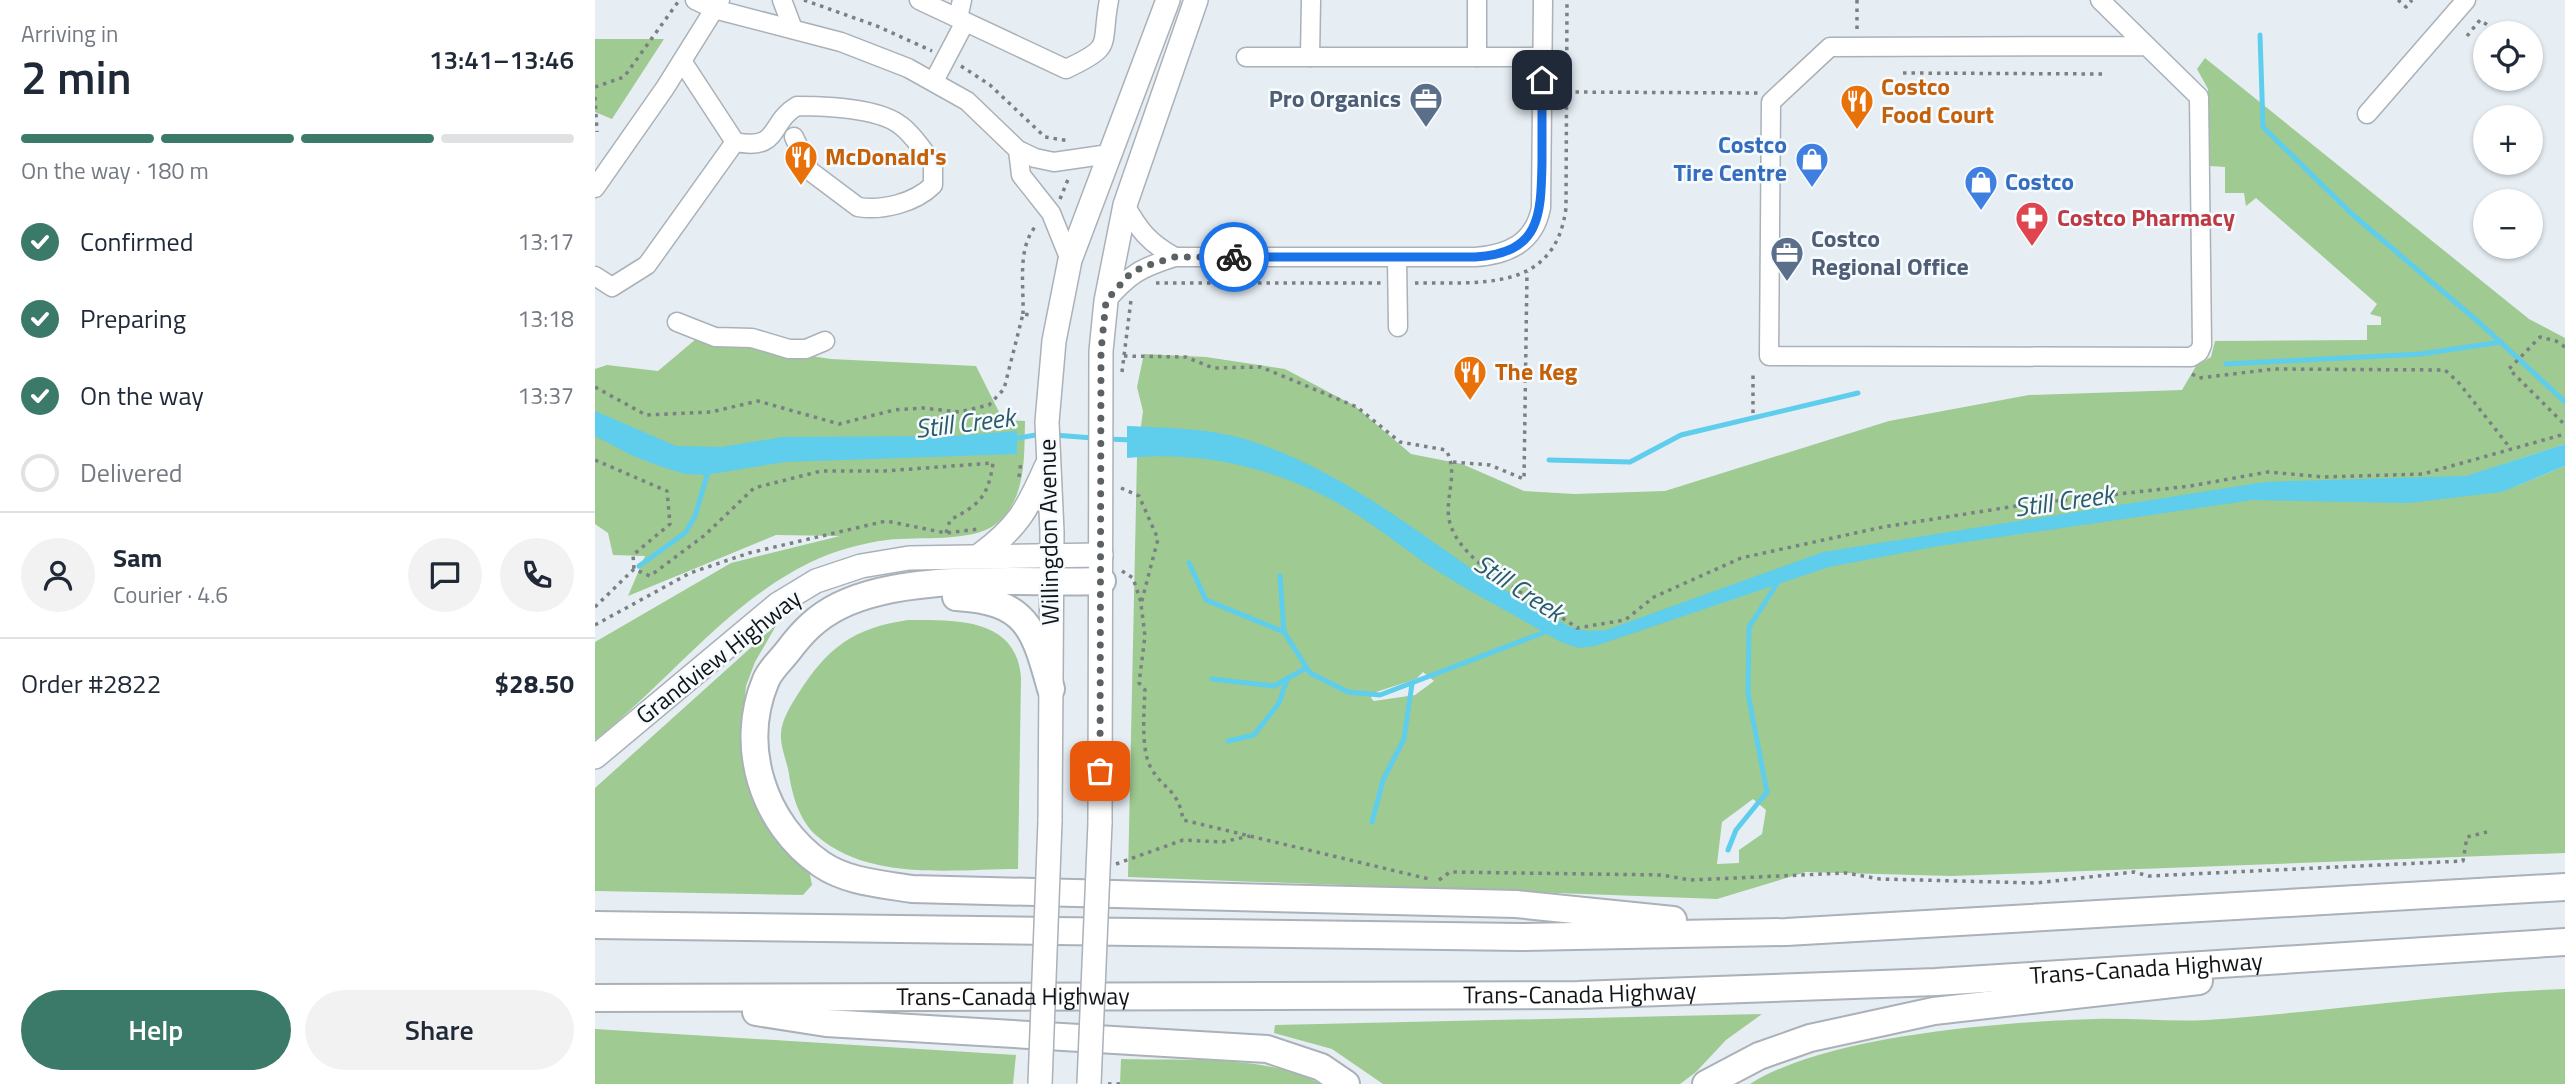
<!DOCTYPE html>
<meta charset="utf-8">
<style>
:root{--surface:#fff;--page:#f2f2f3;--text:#1f2937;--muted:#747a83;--line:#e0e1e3;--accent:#3b7a68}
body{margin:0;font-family:"Titillium Web",sans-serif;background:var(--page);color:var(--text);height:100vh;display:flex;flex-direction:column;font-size:26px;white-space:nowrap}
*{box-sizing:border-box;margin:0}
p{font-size:23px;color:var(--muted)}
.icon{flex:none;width:38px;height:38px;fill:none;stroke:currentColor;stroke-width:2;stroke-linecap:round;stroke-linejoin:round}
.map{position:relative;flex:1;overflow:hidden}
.panel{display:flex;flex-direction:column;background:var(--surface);width:595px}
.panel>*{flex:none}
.controls{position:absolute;left:1878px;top:21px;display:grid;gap:14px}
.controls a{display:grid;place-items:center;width:70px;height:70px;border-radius:50%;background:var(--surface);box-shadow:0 2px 5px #0004;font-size:35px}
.pin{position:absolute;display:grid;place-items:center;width:60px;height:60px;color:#fff;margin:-30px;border-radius:14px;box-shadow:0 4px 10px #0006}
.courier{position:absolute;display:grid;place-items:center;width:70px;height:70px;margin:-35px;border:5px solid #1a73e8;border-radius:50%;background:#fff;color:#222;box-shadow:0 2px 9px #0007}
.headline em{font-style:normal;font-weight:600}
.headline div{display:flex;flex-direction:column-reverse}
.headline{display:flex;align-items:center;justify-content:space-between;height:119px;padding:0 21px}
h1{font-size:46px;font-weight:600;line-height:52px}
.bar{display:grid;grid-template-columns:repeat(4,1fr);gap:10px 7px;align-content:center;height:84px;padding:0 21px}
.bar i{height:9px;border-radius:5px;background:var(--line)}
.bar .active{background:var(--accent)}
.bar p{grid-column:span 4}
.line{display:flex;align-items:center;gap:18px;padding:0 21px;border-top:2px solid var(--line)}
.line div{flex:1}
.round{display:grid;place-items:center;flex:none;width:74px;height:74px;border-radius:37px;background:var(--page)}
ol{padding:0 21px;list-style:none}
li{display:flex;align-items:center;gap:21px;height:77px}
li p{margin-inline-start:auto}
li .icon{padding:7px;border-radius:50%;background:var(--accent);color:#fff;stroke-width:4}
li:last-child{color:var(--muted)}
li i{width:38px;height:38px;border:4px solid var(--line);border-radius:50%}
.cta{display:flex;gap:14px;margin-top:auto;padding:14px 21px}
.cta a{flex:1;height:80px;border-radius:42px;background:var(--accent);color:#fff;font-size:28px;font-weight:600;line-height:80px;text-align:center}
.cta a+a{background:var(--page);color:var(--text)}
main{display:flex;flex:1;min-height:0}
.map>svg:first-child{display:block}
.green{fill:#9fca91;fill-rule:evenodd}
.water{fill:#5fcdec}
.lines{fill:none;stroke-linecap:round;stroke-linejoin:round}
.stream{stroke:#5fcdec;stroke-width:5}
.minor-casing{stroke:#aab1b8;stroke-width:21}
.major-casing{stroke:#aab1b8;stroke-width:26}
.highway-casing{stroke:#aab1b8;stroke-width:30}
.path{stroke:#7b8084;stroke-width:3.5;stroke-dasharray:3.5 5;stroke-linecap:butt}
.minor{stroke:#fff;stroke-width:18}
.major{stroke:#fff;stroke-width:23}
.highway{stroke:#fff;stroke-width:26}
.major-bridge-casing{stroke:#aab1b8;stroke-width:26;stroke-linecap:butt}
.major-bridge{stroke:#fff;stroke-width:23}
.done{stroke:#5c6164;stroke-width:7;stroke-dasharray:0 12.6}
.route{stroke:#1a73e8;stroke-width:9}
.labels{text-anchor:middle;stroke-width:5;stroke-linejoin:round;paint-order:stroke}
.food-label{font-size:24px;font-weight:bold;fill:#c56008;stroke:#f6fbff;text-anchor:start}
.service-label{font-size:24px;font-weight:bold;fill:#4e5e75;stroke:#f6fbff;text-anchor:end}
.shop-label{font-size:24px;font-weight:bold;fill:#366cbe;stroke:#f6fbff;text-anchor:end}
.health-label{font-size:24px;font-weight:bold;fill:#be3a42;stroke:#f6fbff;text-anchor:start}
.street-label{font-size:24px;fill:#121517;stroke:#f6fbff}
.water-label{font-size:26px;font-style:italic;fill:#2c5b68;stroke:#f6fbff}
</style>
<main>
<section class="panel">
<div class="headline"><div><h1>2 min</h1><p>Arriving in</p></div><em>13:41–13:46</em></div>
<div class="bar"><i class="active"></i><i class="active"></i><i class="active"></i><i></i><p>On the way · 180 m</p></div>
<ol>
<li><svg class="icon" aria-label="check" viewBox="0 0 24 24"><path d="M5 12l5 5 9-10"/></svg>Confirmed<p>13:17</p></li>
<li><svg class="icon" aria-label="check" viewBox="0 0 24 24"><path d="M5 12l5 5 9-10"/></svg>Preparing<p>13:18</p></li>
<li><svg class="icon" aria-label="check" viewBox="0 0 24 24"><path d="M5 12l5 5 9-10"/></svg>On the way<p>13:37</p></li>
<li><i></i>Delivered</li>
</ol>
<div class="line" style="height:126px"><a class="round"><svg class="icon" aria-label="person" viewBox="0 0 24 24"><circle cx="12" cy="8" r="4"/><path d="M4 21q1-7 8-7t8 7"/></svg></a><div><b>Sam</b><p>Courier · 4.6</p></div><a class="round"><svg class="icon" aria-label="chat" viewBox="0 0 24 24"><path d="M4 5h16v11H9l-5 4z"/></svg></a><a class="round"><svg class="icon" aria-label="phone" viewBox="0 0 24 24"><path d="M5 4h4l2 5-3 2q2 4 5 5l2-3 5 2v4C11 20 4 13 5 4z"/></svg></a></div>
<div class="line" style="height:91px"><div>Order #2822</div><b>$28.50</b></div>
<div class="cta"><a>Help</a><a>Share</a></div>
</section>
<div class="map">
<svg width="1970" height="1084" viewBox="0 0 1970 1084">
<rect width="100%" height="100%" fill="#e6eef4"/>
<!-- green -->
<g class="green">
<polygon points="0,39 69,39 17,119 0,112"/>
<path d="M1610,58L1934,319L1970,338V444L1909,464L1921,486L1970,466V853L1356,876L1211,872L1122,899L533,877L542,457L548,411L542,387L549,354L611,357L690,369L760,406L816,454L867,464L929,491L979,494L1070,491L1294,421L1434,395L1587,390L1601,366L1616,357L1620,341L1772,340V325H1786V317L1775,314L1782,304L1661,198L1651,206L1649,193H1630V167L1615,166L1613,89L1602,69ZM828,672L839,681L820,695L779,701L776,698L778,693L821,679ZM1158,799L1171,810L1167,834L1144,850V863L1122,864L1127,822Z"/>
<path d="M101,339L236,359L381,366L408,420L430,421C429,456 432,499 401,524C377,543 323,536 292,540C267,543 239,551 216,562C131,603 73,683 0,740V642L136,563L245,536L181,535L33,596L50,556L18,555L13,533L0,524V369L12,365L63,371Z"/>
<path d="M313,620C360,620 422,617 426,678L423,869C359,869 275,882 222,836C205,822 197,795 194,774C192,761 185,747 186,733C187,719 196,705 203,694C232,648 258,628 313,620Z"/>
<polygon points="182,624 160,662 151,686 145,747 165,817 187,845 214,870 217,885 208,895 0,891 0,788"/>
<path d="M1970,989V1084H1155C1232,1035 1408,1022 1500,1019C1537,1018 1575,1022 1612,1020C1731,1012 1850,993 1970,989Z"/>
<polygon points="1167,1014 1131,1040 1101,1072 1085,1084 788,1084 737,1049 679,1033 680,1025"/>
<polygon points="0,1029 421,1055 418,1084 0,1084"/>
<path d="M526,1059C584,1061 674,1054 725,1084H525Z"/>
</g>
<!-- water -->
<g class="water">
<polygon points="0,411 81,446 126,447 188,437 360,436 422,431 422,454 190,462 110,475 90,474 67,467 38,456 0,436"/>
<path d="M532,426C573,428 619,428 659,442C739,469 805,519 874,567C906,590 942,607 975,627L992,631L1011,630L1228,552L1670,482L1871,476L1970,444V466L1907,492L1813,503L1658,500L1344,546L1234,567L1000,646L983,648L966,642C927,619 886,598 847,574C818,556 792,534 764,516C694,471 614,450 532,458Z"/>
</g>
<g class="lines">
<!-- stream -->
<g class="stream">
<polyline points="1665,35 1668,127 1757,214 1887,325 1970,402"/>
<polyline points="1631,364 1826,354 1906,342"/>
<polyline points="459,435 498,438"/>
<polyline points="418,439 446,434"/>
<polyline points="512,439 537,440"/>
<polyline points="954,460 1035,462 1086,435 1263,393"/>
<polyline points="594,563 611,600 689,632 715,673 753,692 785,695 950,632"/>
<polyline points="44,566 90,533 100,516 113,472"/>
<polyline points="685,576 689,632"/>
<polyline points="617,679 679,686 711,668"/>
<polyline points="633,741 659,735 684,703 692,679"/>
<polyline points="777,822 788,780 809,739 817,684"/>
<polyline points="1133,850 1141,830 1172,792 1153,694 1154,627 1183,582"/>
</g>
<defs>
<g id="minor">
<polyline points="100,0 119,9 246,42 313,68 372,101 423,150 440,158 459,162 514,154"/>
<polyline points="187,0 198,29"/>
<path d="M324,0L471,69C520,46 505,47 514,0"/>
<polyline points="1505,0 1604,97 1607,345 1604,352 1596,357 1174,356 1176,102 1235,47 1552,46"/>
<polyline points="363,18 367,0"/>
<polyline points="651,57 948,57"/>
<polyline points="715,57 716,0"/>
<polyline points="882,57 882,0"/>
<path d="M87,61L140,142C186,151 173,123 202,106C229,106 283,108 305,125C318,134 328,151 338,163V185C320,203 287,211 263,207L215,171L199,137"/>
<polyline points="339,81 370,22"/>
<polyline points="1772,114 1871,0"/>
<polyline points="423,150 426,175 456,213 475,260"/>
<polyline points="0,188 70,88 125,0"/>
<path d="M530,205C544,230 554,243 580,257"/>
<polyline points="802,258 803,327"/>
<polyline points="0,276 17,287 52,265 140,142"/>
<path d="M511,301C535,274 545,268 580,257H880C913,255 939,243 946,208L948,0"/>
<polyline points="82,322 120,337 157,338 194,349 211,349 230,341"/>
</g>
<g id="major">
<path d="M385,555C423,527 432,510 451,467"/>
<polyline points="0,757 183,604 221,581 266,566 314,558 506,555"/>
<polyline points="455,821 457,532 452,422 459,341 475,260 573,0"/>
<polyline points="505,823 506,351 511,301 530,205 601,0"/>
</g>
<g id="highway">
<path d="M507,581C429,584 314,571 244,606C222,617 208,631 193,651C186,660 175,670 171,680C143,746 168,824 226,864C252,882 287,884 317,889L921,904L1078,920"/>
<path d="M361,597C432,601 439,628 456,689"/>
<polyline points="0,925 927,937 1191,932 1970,887"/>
<path id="s1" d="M0,998L983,995L1341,982L1970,942"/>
<polyline points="161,1012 231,1023 672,1049 726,1067 751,1084"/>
<polyline points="1111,1084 1164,1056 1215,1038 1339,1011 1604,981"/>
</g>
</defs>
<!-- minor casing -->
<use href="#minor" class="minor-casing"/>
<!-- major casing -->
<use href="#major" class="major-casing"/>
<!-- highway casing -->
<use href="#highway" class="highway-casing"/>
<!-- path -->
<g class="path">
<polyline points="209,0 282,26 337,51"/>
<polyline points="1803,0 1811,7 1817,0"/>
<polyline points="1262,29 1262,0"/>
<polyline points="1872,36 1885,20 1894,26"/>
<polyline points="366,66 395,85 450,137 475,141"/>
<polyline points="1308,73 1511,74"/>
<polyline points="0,87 29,77 83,2"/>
<polyline points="972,92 1164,93"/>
<polyline points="0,97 2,132"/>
<polyline points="465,199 474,177"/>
<polyline points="561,283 788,283"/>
<path d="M820,283C885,282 960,293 971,208L972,0"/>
<path d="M428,314C429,286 422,250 440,227"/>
<polyline points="1970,347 1961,341 1945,337 1914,369 1970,425"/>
<path d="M529,356L591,357L618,368L666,367L762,407L805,442L851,450C864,473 850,495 854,519C863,566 946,601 982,628L1030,620L1059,597L1146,558L1288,527L1434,504L1595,486L1673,472L1729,477L1828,474L1970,434"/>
<polyline points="527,372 536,300"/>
<polyline points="1597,374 1604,378 1679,369 1850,370 1864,383 1916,449"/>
<polyline points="0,387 51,415 116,412 163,401 244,424 299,410 328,408 364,412 394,405 409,389 428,314 436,315"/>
<polyline points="1158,413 1158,374"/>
<polyline points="0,460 72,491 75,524 38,555 39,569"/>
<polyline points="858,462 895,465 929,479 932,272"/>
<polyline points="424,477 426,461"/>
<path d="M526,488L544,496L563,539L546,604L550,636L544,683L550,690C549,709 546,749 555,766C567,790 583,787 588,820L834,879"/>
<polyline points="527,571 538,578 546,602"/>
<path d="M0,607L39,569L55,576L110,535L159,488L226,471H289L398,463C393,497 385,504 355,520L351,533"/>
<polyline points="0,625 95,573 154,553 291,521 351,533 384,529"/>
<polyline points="521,864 588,840 627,842 655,836"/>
<polyline points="844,880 855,872 1067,875 1095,880 1251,873 1285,879 1441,883 1539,872 1554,876 1868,861 1872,837 1892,832"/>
<polyline points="513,1084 529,1084"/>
</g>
<!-- minor -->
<use href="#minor" class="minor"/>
<!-- major -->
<use href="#major" class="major"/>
<!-- highway -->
<use href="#highway" class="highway"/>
<defs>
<g id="major-bridge">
<polyline points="445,1084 455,821"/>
<polyline points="494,1084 505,823"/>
</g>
</defs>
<!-- major-bridge casing -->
<use href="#major-bridge" class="major-bridge-casing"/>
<!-- major-bridge -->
<use href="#major-bridge" class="major-bridge"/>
</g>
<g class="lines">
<!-- done -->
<polyline class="done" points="505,771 506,351 511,301 533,276 547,267 580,257 639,257"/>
<!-- route -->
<path class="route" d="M639,257H880C945,253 946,217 947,162C947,135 947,108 947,80"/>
</g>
<!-- icons -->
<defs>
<symbol id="office-pin" viewBox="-11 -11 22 30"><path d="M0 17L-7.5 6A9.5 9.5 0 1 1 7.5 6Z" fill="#5c6f8a" stroke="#f6fbff"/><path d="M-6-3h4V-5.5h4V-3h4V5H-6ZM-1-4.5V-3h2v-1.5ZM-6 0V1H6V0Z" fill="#fff"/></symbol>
<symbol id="restaurant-pin" viewBox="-11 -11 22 30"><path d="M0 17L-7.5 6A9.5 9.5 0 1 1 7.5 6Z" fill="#e8710a" stroke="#f6fbff"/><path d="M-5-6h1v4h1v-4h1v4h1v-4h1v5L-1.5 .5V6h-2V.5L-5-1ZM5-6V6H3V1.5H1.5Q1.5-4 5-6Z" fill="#fff"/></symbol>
<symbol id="shop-pin" viewBox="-11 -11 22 30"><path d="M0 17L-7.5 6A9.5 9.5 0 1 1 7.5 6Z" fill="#3f7fe0" stroke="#f6fbff"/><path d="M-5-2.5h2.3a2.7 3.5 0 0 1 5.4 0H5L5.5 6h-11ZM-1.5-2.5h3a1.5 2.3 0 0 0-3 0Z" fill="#fff"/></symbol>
<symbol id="pharmacy-pin" viewBox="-11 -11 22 30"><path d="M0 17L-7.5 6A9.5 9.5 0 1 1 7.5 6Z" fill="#e0444e" stroke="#f6fbff"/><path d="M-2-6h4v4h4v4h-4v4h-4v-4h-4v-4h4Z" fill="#fff"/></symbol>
</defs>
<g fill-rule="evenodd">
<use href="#office-pin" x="812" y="80" width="38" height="52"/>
<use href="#restaurant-pin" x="1243" y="82" width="38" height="52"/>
<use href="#restaurant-pin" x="187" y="138" width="38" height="52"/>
<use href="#shop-pin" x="1198" y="140" width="38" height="52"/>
<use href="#shop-pin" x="1367" y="163" width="38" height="52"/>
<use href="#pharmacy-pin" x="1418" y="199" width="38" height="52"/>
<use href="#office-pin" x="1173" y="234" width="38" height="52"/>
<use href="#restaurant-pin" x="856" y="353" width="38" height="52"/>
</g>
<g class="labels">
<!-- food labels -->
<g class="food-label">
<text x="1286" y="95">Costco<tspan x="1286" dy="28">Food Court</tspan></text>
<text x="230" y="165">McDonald's</text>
<text x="900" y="380">The Keg</text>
</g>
<!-- service labels -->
<g class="service-label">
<text x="806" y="107">Pro Organics</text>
<text x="1216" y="247" text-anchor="start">Costco<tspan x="1216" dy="28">Regional Office</tspan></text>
</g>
<!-- shop labels -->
<g class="shop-label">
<text x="1192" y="153">Costco<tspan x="1192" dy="28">Tire Centre</tspan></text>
<text x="1410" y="190" text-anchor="start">Costco</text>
</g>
<!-- health labels -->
<g class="health-label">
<text x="1462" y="226">Costco Pharmacy</text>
</g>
<!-- street labels -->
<g class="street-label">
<text transform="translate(454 532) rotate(-91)" y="8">Willingdon Avenue</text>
<text transform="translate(124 657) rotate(-38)" y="8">Grandview Highway</text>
<text dy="8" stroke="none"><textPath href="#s1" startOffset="1552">Trans-Canada Highway</textPath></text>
<text dy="8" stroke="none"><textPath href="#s1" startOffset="985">Trans-Canada Highway</textPath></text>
<text dy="8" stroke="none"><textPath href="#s1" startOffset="418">Trans-Canada Highway</textPath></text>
</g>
<!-- water labels -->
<g class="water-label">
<text transform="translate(370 423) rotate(-7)" y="9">Still Creek</text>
<text transform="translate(1469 501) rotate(-8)" y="9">Still Creek</text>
<text transform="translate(924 588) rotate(33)" y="9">Still Creek</text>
</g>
</g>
</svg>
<div class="controls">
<a><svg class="icon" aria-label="locate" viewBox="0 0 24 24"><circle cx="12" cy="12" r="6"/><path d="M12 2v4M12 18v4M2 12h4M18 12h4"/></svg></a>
<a>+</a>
<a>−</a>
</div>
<div class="pin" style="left:505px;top:771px;background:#ea580c"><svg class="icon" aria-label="bag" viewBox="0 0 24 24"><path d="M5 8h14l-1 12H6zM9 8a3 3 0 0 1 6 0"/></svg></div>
<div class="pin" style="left:947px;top:80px;background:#1f2937"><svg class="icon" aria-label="home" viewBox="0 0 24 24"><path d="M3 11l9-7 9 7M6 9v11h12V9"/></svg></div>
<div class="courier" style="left:639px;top:257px"><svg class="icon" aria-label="bike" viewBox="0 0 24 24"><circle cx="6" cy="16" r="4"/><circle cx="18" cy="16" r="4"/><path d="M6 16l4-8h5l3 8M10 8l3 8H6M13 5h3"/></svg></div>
</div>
</main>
